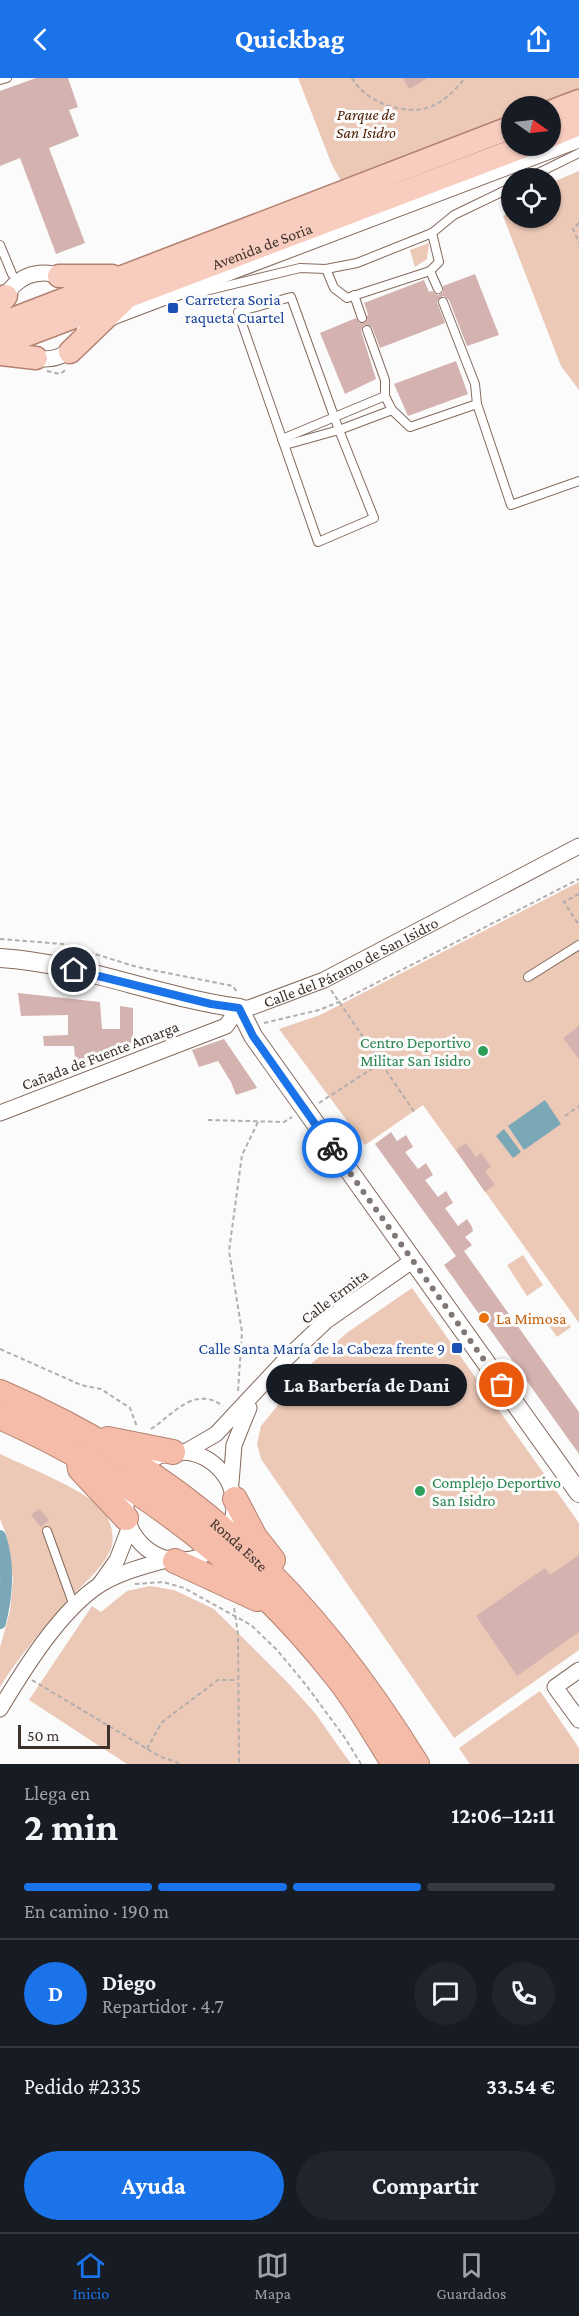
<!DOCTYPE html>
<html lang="es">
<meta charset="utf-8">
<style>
:root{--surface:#171b24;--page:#20242c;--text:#f1f3f6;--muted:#9ea1a6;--line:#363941;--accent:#1a73e8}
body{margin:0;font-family:"Crimson Pro",serif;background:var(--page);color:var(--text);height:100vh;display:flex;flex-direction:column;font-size:22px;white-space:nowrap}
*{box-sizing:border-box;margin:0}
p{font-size:20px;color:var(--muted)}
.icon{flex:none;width:33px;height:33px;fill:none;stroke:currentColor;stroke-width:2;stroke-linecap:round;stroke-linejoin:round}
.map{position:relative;height:1686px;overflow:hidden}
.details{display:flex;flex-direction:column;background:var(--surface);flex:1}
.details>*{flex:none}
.needle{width:39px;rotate:104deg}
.fabs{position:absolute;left:501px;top:18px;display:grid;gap:12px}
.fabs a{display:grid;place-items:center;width:60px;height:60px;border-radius:50%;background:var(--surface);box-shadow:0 2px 4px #0004;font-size:30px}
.scale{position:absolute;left:18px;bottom:15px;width:92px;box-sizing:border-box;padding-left:6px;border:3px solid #3e322d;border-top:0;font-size:16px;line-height:21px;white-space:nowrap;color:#3e322d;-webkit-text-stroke:4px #fbfbfb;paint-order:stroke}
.pin{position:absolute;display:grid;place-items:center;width:51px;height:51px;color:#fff;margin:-26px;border:3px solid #fff;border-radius:50%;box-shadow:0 2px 6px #0007}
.courier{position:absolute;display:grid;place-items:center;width:60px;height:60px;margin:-30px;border:4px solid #1a73e8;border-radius:50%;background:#fff;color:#222;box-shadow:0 2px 8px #0007}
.bubble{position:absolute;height:42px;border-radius:21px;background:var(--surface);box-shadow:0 2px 4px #0004;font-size:20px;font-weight:700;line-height:42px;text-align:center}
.overview em{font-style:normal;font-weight:700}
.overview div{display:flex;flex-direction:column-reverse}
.overview{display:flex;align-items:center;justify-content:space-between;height:102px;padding:0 24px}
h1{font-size:39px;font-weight:700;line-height:45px}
.bar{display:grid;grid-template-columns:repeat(4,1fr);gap:9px 6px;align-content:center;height:72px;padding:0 24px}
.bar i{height:8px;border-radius:4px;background:var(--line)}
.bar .selected{background:var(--accent)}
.bar p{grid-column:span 4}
.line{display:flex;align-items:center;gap:15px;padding:0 24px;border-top:2px solid var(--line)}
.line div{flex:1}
.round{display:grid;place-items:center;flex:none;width:63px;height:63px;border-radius:32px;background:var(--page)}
.cta{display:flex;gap:12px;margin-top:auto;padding:12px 24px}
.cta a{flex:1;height:69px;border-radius:36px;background:var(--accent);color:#fff;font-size:24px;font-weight:700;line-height:69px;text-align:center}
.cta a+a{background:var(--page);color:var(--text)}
header{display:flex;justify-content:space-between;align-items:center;height:78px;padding:0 24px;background:var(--accent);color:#fff;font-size:27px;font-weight:700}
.dock{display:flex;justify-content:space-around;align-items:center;height:84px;border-top:2px solid var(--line);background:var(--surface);font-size:16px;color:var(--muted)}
.dock a{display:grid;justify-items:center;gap:3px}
.dock .selected{color:var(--accent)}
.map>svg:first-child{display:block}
.green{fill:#ecc8b6}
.water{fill:#7aa8b6}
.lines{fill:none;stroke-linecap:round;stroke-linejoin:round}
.canal{stroke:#7aa8b6;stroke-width:12}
.building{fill:#d3b2af}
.service-casing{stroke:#846a5d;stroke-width:10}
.minor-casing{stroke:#846a5d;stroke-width:17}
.tertiary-casing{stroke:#846a5d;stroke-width:20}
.primary-casing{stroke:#b48170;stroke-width:25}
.trunk-casing{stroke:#b48170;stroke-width:26}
.path{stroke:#b3aeac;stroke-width:2;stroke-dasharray:4.5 3;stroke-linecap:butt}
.service{stroke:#fff;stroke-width:8}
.minor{stroke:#fff;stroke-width:15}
.tertiary{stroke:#fff;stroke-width:18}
.primary{stroke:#f8cdbf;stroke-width:22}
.trunk{stroke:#f6bcaa;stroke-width:24}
.done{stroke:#807875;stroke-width:6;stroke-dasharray:0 10.8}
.route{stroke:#1a73e8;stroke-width:8}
.transit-dot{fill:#1a4fb4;stroke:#fbfbfb;stroke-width:2}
.leisure-dot{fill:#2e9e5b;stroke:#fbfbfb;stroke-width:2}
.food-dot{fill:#e8710a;stroke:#fbfbfb;stroke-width:2}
.labels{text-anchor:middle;stroke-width:6;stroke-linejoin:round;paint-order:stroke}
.park-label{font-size:16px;font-style:italic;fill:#4f1e00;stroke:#fbfbfb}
.street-label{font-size:16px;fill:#3e322d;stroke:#fbfbfb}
.transit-label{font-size:16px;fill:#164399;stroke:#fbfbfb;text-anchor:start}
.leisure-label{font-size:16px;fill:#27864d;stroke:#fbfbfb;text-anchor:end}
.food-label{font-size:16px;fill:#c56008;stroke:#fbfbfb;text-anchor:start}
</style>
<header><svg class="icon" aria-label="back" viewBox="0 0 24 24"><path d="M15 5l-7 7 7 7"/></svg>Quickbag<svg class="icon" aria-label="share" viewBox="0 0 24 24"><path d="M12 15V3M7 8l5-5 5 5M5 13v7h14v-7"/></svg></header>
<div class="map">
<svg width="579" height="1686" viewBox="0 0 579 1686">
<rect width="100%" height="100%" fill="#fbfbfb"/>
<!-- green -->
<g class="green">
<polygon points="298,0 579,0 579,11 536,28 512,28 511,38 341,103 332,87"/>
<polygon points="579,93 579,312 561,288 503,138 511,135 512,140 550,140 551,105"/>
<polygon points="429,165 427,181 415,189 410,172"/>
<polygon points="579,804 579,1245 423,1027 365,1067 279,951 320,937"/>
<polygon points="523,1177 543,1207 527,1218 507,1187"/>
<polygon points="412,1210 579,1445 579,1572 454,1660 261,1381 257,1366 261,1348 311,1286 348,1254"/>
<polygon points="561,1235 571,1249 557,1259 547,1245"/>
<path d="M0,1376C27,1389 81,1410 101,1430C111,1440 116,1461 110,1473C101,1493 82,1506 68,1522C44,1550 19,1578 0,1609V1570L10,1533L13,1501L6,1456L0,1441Z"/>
<polygon points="150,1508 174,1512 214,1531 289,1606 315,1635 351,1686 127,1686 29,1622 92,1528 101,1534 127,1513"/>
<polygon points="540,1613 579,1670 579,1686 470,1686 459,1670"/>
</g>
<!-- water -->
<g class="water">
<polygon points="545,1022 561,1046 524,1072 508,1048"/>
<polygon points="504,1051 521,1074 513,1080 496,1058"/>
</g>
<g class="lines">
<!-- canal -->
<path class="canal" d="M0,1458C9,1486 7,1517 0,1545"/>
</g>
<!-- building -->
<g class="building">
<polygon points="36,0 68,0 78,29 69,32 79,58 49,70 85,165 56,176 20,80 0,88 0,13"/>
<polygon points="403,0 428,0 409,11"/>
<polygon points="475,196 499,257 467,268 449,222 443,218 437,224 445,245 380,270 372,249 364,247 361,253 376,301 345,316 320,255 356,240 359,245 364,245 368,236 364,225 424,202 429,214 432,213 438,217 443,214 443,208"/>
<polygon points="456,283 468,316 408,338 394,306"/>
<polygon points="18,915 100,924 102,951 120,951 120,928 133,930 133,973 89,986 76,993 74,968 44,968 43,958 68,957 68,937 21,938"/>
<polygon points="579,948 579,981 563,960"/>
<polygon points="224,961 254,1005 257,1010 236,1017 231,1004 218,983 199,989 192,972"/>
<polygon points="391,1054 397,1063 406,1057 413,1069 405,1074 418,1091 426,1085 433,1097 425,1102 438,1119 446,1113 453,1125 445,1130 458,1148 467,1141 472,1149 473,1153 465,1159 472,1167 464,1173 579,1334 579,1376 444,1187 456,1178 375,1066"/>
<polygon points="466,1065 476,1079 481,1075 491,1089 485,1093 495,1107 485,1114 456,1072"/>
<polygon points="39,1431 49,1442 41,1449 31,1437"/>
<polygon points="579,1477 579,1554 517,1598 476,1538 545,1490 550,1497"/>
</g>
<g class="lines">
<defs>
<g id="service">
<polyline points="0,2 7,0"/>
<polyline points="528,100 579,75"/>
<polyline points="0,167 12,196"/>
<polyline points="326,191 334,210 347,220 430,193 439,184 432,155"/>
<polyline points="430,193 438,211"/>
<polyline points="354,217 362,240"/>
<polyline points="185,218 300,190 326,191 357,185 432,155 454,137 512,109"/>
<polyline points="443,224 475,306 477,326"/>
<polyline points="367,252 385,302 385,318"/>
<polyline points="282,361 385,318 392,332 410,349 477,326 511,427 579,403"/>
<polyline points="285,367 339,352 291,219 238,234 318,464 374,440 339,352 392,332"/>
<polyline points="528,899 579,867"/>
<polyline points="47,1453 74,1528"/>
</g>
<g id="minor">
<circle cx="44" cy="238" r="43"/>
<polyline points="110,240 579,62"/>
<path id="s1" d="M0,1035L226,948L239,930H249L324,902L579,768"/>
<circle cx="180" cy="1428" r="54"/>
<polyline points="185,1374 216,1356 288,1279 326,1243 412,1183"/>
<polyline points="231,1405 234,1367 249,1330"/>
<polyline points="100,1506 117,1482 129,1451"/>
<polyline points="579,1592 555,1609 579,1642"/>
<path d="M0,1631C24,1591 61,1531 101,1506C121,1494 144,1488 166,1482"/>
</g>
<path id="tertiary" d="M0,880C81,885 159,919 239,930L253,958L579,1415"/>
<g id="primary">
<polyline points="550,34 579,23"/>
<polyline points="550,58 579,46"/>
<polyline points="59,198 112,198"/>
<polyline points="0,225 6,218"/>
<polyline points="0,246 512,49"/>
<path id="s2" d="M0,267L525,68"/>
<polyline points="70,274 123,223"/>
<polyline points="0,276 36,280"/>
</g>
<g id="trunk">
<path id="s3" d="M0,1314C189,1395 310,1513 417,1686"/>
<path d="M0,1339C132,1398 246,1484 336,1598C358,1625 375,1657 394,1686"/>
<polyline points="108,1361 173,1374"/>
<polyline points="78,1379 80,1391 126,1440"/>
<polyline points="235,1421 255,1459 273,1482"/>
<polyline points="175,1483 257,1521"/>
</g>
</defs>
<!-- service casing -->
<use href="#service" class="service-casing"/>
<!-- minor casing -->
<use href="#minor" class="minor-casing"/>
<!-- tertiary casing -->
<use href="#tertiary" class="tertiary-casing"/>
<!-- primary casing -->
<use href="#primary" class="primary-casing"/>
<!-- trunk casing -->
<use href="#trunk" class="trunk-casing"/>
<!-- path -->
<g class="path">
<path d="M352,0C365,24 404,38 430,29C445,23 455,12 465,0"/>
<polyline points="579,145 573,151 579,165"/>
<polyline points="47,293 60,296 67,291"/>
<polyline points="579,816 564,824 579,847"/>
<polyline points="0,861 63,866 137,889 233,908 237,914"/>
<polyline points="331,912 415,1035"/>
<polyline points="264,945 319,932 339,924 579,801"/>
<polyline points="319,1025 379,986"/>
<polyline points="565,1038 579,1028"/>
<polyline points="208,1042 284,1044 292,1039"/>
<polyline points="0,1271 81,1307 101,1311 130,1330 137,1349"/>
<polyline points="238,1313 242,1254 229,1173 242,1077 258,1044"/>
<path d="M151,1351C174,1336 194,1307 223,1328"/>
<polyline points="135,1506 163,1504 184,1510 251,1547 277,1572 306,1607 345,1660 361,1686"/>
<polyline points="234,1530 238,1556 239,1686"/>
<polyline points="32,1602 159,1678 181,1686"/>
<polyline points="147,1671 162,1644 218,1602 237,1602"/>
</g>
<!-- service -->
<use href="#service" class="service"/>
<!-- minor -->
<use href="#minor" class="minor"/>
<!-- tertiary -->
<use href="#tertiary" class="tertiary"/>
<!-- primary -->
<use href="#primary" class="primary"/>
<!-- trunk -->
<use href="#trunk" class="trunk"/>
</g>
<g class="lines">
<!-- done -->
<polyline class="done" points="332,1070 502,1307"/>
<!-- route -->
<polyline class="route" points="74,892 211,926 239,930 253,958 332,1070"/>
</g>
<!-- markers -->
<g class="transit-dot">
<rect x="167" y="224" width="12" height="12" rx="3"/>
<rect x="451" y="1264" width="12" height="12" rx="3"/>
</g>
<g class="leisure-dot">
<circle cx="483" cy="973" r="6"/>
<circle cx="420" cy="1413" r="6"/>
</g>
<circle class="food-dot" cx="484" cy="1240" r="6"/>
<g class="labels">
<!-- park labels -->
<g class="park-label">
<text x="366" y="42">Parque de<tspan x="366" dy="18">San Isidro</tspan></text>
</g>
<!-- street labels -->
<g class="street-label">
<text dy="6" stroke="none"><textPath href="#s2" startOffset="280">Avenida de Soria</textPath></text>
<text dy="6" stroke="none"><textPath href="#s1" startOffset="386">Calle del Páramo de San Isidro</textPath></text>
<text transform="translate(100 977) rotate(-21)" y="6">Cañada de Fuente Amarga</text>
<text transform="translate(334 1218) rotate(-37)" y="6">Calle Ermita</text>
<text dy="6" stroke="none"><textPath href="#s3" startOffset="285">Ronda Este</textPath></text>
</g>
<!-- transit labels -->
<g class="transit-label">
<text x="185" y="227">Carretera Soria<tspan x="185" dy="18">raqueta Cuartel</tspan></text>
<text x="445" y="1276" text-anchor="end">Calle Santa María de la Cabeza frente 9</text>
</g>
<!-- leisure labels -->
<g class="leisure-label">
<text x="471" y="970">Centro Deportivo<tspan x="471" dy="18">Militar San Isidro</tspan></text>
<text x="432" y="1410" text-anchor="start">Complejo Deportivo<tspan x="432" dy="18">San Isidro</tspan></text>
</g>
<!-- food labels -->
<g class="food-label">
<text x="496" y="1246">La Mimosa</text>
</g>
</g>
</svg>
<div class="fabs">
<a><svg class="needle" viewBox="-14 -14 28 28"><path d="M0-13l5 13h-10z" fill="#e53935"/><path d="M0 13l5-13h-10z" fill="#9ea1a6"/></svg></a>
<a><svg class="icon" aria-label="locate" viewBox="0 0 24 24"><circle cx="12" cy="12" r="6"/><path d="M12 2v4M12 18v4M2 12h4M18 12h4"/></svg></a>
</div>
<div class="scale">50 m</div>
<div class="pin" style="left:502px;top:1307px;background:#ea580c"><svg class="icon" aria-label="bag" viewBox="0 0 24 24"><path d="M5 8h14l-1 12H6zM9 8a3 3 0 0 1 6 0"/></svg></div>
<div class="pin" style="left:74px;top:892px;background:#1f2937"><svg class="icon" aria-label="home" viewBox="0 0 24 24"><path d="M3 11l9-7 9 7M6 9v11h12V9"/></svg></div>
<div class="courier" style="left:332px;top:1070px"><svg class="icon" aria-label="bike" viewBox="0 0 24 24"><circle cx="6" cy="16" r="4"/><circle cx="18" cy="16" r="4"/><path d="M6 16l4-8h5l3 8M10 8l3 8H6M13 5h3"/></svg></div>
<div class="bubble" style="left:266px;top:1286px;width:201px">La Barbería de Dani</div>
</div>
<section class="details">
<div class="overview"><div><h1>2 min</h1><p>Llega en</p></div><em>12:06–12:11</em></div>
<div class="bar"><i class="selected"></i><i class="selected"></i><i class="selected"></i><i></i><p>En camino · 190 m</p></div>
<div class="line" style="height:108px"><b class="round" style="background:var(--accent);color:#fff">D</b><div><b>Diego</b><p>Repartidor · 4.7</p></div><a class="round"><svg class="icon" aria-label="chat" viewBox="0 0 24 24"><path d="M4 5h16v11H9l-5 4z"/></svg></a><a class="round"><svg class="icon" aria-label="phone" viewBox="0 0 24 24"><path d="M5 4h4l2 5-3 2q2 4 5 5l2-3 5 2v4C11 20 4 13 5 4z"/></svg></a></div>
<div class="line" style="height:78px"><div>Pedido #2335</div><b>33.54 €</b></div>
<div class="cta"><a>Ayuda</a><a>Compartir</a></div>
</section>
<nav class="dock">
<a class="selected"><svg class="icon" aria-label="home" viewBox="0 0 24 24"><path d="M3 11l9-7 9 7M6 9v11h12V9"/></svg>Inicio</a>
<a><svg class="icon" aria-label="map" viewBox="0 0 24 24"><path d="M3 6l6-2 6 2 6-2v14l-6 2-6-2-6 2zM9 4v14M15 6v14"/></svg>Mapa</a>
<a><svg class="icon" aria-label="saved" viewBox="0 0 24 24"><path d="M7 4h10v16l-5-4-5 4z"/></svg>Guardados</a>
</nav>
